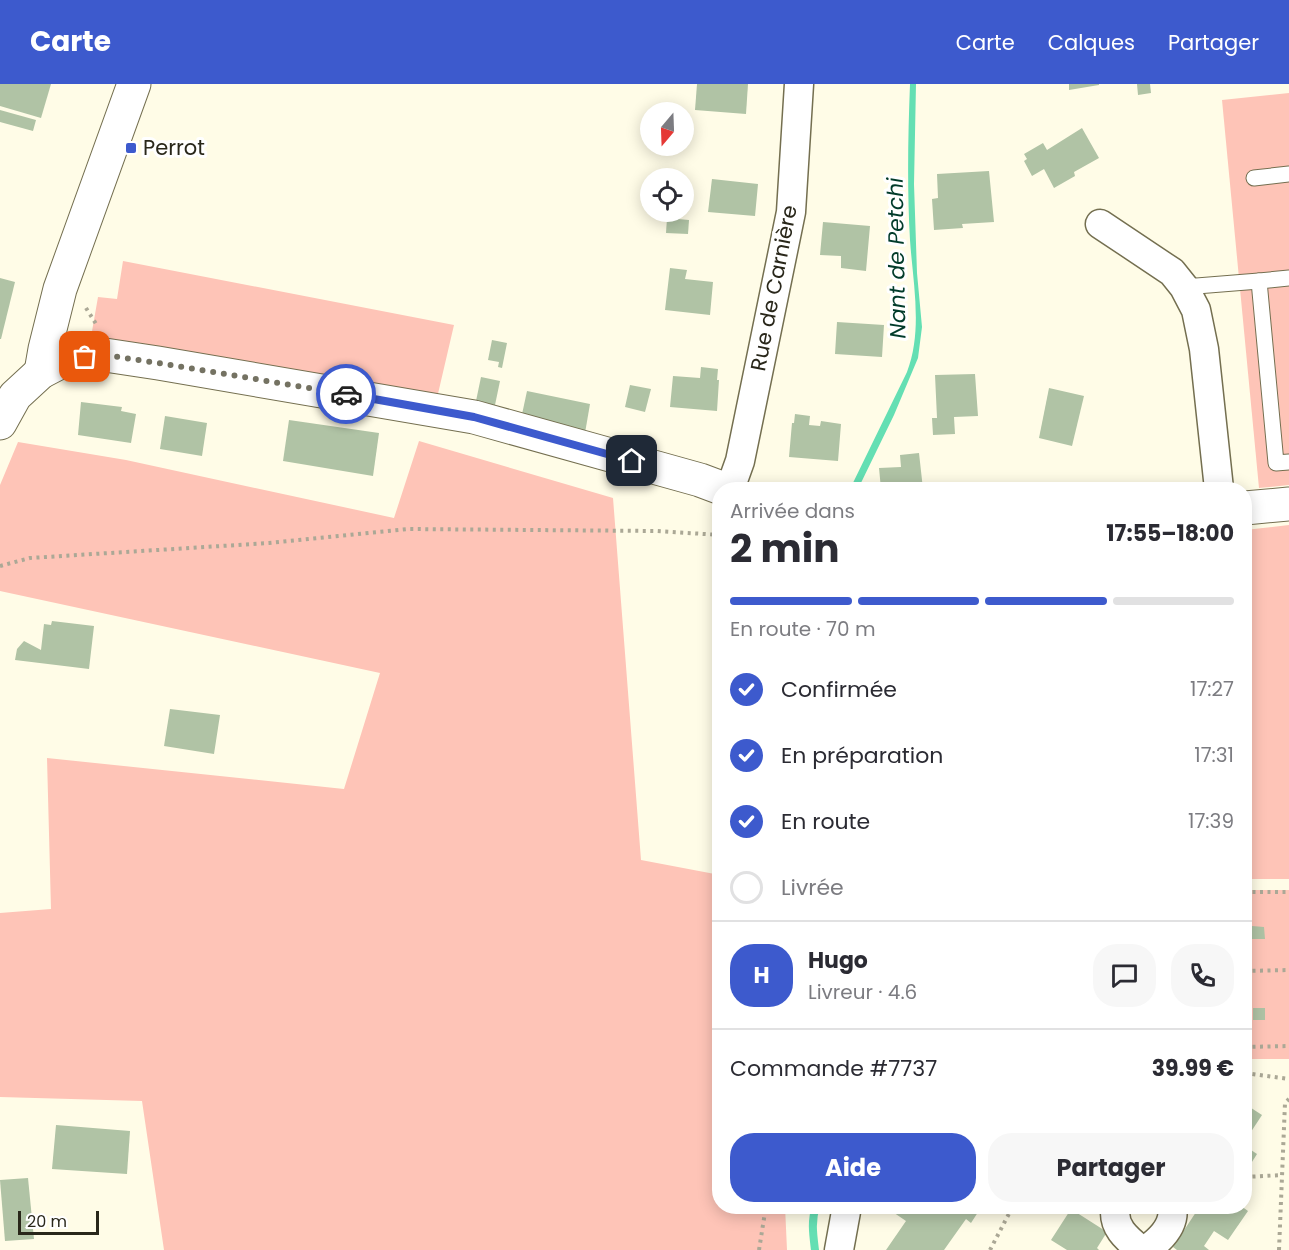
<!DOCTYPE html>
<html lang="fr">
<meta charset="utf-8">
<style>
:root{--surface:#fff;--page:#f7f7f7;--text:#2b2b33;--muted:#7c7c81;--line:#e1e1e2;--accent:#3d5acd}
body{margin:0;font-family:Poppins,sans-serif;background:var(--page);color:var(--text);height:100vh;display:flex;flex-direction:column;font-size:22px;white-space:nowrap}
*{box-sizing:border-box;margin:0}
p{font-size:20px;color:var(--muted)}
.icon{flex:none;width:33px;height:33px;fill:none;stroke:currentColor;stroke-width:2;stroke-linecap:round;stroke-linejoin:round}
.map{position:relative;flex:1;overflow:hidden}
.panel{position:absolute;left:712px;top:398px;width:540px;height:732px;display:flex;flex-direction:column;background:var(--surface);border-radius:24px;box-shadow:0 3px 15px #0003}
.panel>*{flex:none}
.needle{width:39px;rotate:199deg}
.controls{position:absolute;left:640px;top:18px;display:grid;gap:12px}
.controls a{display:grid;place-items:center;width:54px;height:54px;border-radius:50%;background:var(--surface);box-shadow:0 3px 15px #0003;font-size:30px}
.scale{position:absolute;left:18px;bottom:15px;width:81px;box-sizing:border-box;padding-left:6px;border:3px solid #29271a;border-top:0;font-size:16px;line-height:21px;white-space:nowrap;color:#29271a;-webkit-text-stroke:4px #fff;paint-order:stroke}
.pin{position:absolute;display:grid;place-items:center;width:51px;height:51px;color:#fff;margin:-26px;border-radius:12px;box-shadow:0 3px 9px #0006}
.courier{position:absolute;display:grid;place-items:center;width:60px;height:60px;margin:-30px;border:4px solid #3d5acd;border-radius:50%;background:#fff;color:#222;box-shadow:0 2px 8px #0007}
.head em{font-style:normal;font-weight:700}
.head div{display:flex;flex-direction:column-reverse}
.head{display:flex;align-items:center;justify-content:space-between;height:102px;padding:0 18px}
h1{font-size:39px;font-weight:700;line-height:45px}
.bar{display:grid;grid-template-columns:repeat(4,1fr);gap:9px 6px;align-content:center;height:72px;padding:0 18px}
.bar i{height:8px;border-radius:4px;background:var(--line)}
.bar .on{background:var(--accent)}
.bar p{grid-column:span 4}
.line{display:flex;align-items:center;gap:15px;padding:0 18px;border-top:2px solid var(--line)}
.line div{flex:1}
.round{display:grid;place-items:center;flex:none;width:63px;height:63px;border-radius:24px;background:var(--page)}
ol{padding:0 18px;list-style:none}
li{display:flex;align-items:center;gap:18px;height:66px}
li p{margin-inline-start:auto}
li .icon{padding:6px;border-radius:50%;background:var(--accent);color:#fff;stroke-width:4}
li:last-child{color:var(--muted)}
li i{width:33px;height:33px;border:3px solid var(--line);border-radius:50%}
.primary-button{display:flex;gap:12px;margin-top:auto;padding:12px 18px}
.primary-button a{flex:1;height:69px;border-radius:24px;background:var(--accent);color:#fff;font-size:24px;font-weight:700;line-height:69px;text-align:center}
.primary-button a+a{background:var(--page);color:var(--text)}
header{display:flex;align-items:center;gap:36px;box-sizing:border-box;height:84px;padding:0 30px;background:var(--accent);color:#fff}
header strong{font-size:28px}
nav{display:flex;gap:33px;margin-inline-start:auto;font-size:21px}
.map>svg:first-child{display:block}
.green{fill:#fec4b7}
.water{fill:#64dfb3}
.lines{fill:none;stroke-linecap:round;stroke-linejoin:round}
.stream{stroke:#64dfb3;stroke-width:8}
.building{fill:#b0c3a5}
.service-casing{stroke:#746f50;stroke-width:17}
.minor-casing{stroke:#746f50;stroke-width:31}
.tertiary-casing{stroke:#746f50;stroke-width:35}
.secondary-casing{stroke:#746f50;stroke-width:35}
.path{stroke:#aba896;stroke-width:4;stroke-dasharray:3 4.5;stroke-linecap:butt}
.service{stroke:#fff;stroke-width:15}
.minor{stroke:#fff;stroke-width:28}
.tertiary{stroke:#fff;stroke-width:33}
.secondary{stroke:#fff;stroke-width:33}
.done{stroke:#747262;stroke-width:6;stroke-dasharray:0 10.8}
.route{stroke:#3d5acd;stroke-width:8}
.poi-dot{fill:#3d5acd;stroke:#fff;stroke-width:2}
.labels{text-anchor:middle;stroke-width:6;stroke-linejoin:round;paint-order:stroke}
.poi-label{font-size:21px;fill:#29271a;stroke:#fff;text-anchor:start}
.street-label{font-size:21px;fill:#29271a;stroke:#fff}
.water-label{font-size:22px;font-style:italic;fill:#013b2a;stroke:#fff}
</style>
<header>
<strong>Carte</strong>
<nav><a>Carte</a><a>Calques</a><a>Partager</a></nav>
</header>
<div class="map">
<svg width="1289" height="1166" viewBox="0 0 1289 1166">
<rect width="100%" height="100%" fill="#fffce7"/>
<!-- green -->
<g class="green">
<polygon points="1289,9 1289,401 1259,404 1222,16"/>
<polygon points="123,177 454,241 437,314 91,253 98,213 117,215"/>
<polygon points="419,357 613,414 641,776 720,791 720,1122 785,1122 787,1166 164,1166 142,1017 0,1013 0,829 51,825 47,674 344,705 380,589 0,507 0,401 18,358 126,376 394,434"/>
<polygon points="1289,441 1289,795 1245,795 1245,446"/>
<rect x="1245" y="806" width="44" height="169"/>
</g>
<!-- water -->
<path class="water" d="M910,0H916L914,100L917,189L922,243L918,274L894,331L858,405H850L907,288C923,246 913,200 910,156C907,104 908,52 910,0Z"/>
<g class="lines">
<!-- stream -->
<path class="stream" d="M815,1166C813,1150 811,1137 816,1122"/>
</g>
<!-- building -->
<g class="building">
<polygon points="0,0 51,0 41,34 0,22"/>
<polygon points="697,0 748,0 746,30 695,26"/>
<polygon points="1069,0 1099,0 1099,1 1069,6"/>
<polygon points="1137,0 1150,0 1151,9 1138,11"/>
<polygon points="0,26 36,36 33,47 0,38"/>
<polygon points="1082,44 1099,74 1074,88 1075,92 1054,104 1044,85 1032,92 1024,77 1027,75 1024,70 1043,59 1047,66"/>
<polygon points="989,87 994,138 962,140 963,144 934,146 932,115 938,114 937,90"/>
<polygon points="712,95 758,100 755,132 708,128"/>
<polygon points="667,134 689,136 688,150 666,149"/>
<polygon points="823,138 870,142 866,187 841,184 841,172 820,171"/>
<polygon points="670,184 687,186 685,195 713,198 710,231 665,226"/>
<polygon points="0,194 15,198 1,255 0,255"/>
<polygon points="837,238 884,241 882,273 835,270"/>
<polygon points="492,256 507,259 502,284 498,283 499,278 488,276"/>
<polygon points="701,283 718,285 717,296 719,296 717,327 670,323 673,292 700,294"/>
<polygon points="975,290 978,332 954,333 955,350 933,351 932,334 937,334 935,291"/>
<polygon points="481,293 500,297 495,321 476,317"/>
<polygon points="630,301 651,305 645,328 625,323"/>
<polygon points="1049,304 1084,312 1072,362 1039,354"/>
<polygon points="527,307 590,320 585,349 521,335"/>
<polygon points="81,318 122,323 121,327 136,330 131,359 78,351"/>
<polygon points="795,330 810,332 809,341 820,342 821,337 841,340 838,377 789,373 792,339 794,339"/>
<polygon points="165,332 207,339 202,372 160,365"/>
<polygon points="289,336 379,349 373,392 283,377"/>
<polygon points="919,369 923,405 881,405 879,384 901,383 900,371"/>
<polygon points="52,537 94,542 89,585 15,576 17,565 24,557 41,566 44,540 51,541"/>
<polygon points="170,625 220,631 214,670 164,662"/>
<polygon points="1252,842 1264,843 1265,855 1252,855"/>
<rect x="1253" y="924" width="12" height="12"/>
<polygon points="1245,1020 1262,1031 1245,1057"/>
<polygon points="56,1041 130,1047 127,1090 52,1085"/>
<polygon points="1245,1062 1257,1070 1245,1089"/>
<polygon points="28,1094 34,1155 5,1157 0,1096"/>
<polygon points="884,1122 982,1122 971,1139 966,1135 944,1166 886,1166 906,1137"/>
<polygon points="1200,1122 1241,1122 1248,1127 1228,1156 1214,1147 1204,1162 1209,1166 1177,1166 1173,1163"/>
<polygon points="1071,1125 1107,1148 1097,1164 1099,1166 1067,1166 1051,1156"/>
</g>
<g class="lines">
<defs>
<g id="service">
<polyline points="1254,94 1289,90"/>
<polyline points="1289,194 1259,197 1276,379 1289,378"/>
<polyline points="1184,203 1259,197"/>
</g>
<g id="minor">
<polyline points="1100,140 1172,188 1184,203 1196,226 1204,265 1219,405"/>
<polyline points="730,405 740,377 791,128 799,0"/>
<path d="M1116,1122C1111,1142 1127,1155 1141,1166"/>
<polyline points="839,1166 847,1122"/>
<path d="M1146,1166C1160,1156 1176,1141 1172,1122"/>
</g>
<polyline id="tertiary" points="41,288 45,265 60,205 134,0"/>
<g id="secondary">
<polyline points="0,339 15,312 41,288 64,276 105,271 158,279 474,333 700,396 724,405"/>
<polyline points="1245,424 1289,420"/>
</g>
</defs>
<!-- service casing -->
<use href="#service" class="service-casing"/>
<!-- minor casing -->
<use href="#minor" class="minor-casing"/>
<!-- tertiary casing -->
<use href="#tertiary" class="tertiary-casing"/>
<!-- secondary casing -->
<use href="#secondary" class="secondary-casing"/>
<!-- path -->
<g class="path">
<polyline points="86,224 98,243"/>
<polyline points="0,482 30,474 269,459 408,445 657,447 720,451"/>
<polyline points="1245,808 1289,808"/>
<polyline points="1245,887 1289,886"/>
<polyline points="1245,963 1289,962"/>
<polyline points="1245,989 1289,995"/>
<polyline points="1245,1093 1282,1091"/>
<polyline points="1075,1122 1090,1123"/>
<polyline points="759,1166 766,1122"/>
<polyline points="990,1166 1013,1122"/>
<polyline points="1279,1166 1285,1019 1289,1015"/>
</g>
<!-- service -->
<use href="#service" class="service"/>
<!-- minor -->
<use href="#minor" class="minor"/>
<!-- tertiary -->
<use href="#tertiary" class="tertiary"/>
<!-- secondary -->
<use href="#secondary" class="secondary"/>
</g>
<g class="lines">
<!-- done -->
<polyline class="done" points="85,273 105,271 158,279 346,310"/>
<!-- route -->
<polyline class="route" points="346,310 474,333 632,377"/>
</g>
<!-- markers -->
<rect class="poi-dot" x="125" y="58" width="12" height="12" rx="3"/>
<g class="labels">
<!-- poi labels -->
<g class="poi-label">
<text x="143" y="71">Perrot</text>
</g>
<!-- street labels -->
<g class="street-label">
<text transform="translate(774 204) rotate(-79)" y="7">Rue de Carnière</text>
</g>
<!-- water labels -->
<g class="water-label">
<text transform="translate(896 174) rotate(-91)" y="8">Nant de Petchi</text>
</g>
</g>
</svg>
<div class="controls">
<a><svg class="needle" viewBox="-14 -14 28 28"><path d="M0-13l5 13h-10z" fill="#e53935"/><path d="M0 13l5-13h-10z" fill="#7c7c81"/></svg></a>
<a><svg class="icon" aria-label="locate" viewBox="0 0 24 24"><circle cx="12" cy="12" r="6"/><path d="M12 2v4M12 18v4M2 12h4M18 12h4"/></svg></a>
</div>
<div class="scale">20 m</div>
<div class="pin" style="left:85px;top:273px;background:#ea580c"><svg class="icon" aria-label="bag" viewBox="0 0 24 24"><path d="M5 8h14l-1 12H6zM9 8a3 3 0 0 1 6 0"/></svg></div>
<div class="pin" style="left:632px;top:377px;background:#1f2937"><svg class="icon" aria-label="home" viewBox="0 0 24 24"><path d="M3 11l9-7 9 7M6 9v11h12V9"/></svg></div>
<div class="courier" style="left:346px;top:310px"><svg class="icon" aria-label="car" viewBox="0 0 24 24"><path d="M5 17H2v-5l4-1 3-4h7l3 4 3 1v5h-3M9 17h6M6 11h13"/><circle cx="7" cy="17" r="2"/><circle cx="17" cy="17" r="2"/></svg></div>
<section class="panel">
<div class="head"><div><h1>2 min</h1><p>Arrivée dans</p></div><em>17:55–18:00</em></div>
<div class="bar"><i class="on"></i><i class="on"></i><i class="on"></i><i></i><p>En route · 70 m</p></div>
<ol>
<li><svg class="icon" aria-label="check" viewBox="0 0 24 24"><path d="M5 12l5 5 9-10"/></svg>Confirmée<p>17:27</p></li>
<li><svg class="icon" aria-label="check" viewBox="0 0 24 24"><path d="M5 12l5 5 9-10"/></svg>En préparation<p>17:31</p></li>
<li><svg class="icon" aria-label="check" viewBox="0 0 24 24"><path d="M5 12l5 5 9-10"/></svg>En route<p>17:39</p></li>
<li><i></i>Livrée</li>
</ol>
<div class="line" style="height:108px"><b class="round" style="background:var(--accent);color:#fff">H</b><div><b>Hugo</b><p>Livreur · 4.6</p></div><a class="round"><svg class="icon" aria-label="chat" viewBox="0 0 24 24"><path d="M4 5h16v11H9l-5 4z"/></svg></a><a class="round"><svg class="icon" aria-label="phone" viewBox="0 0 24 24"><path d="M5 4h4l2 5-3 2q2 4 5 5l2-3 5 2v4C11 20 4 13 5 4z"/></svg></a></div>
<div class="line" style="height:78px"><div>Commande #7737</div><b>39.99 €</b></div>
<div class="primary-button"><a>Aide</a><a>Partager</a></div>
</section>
</div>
